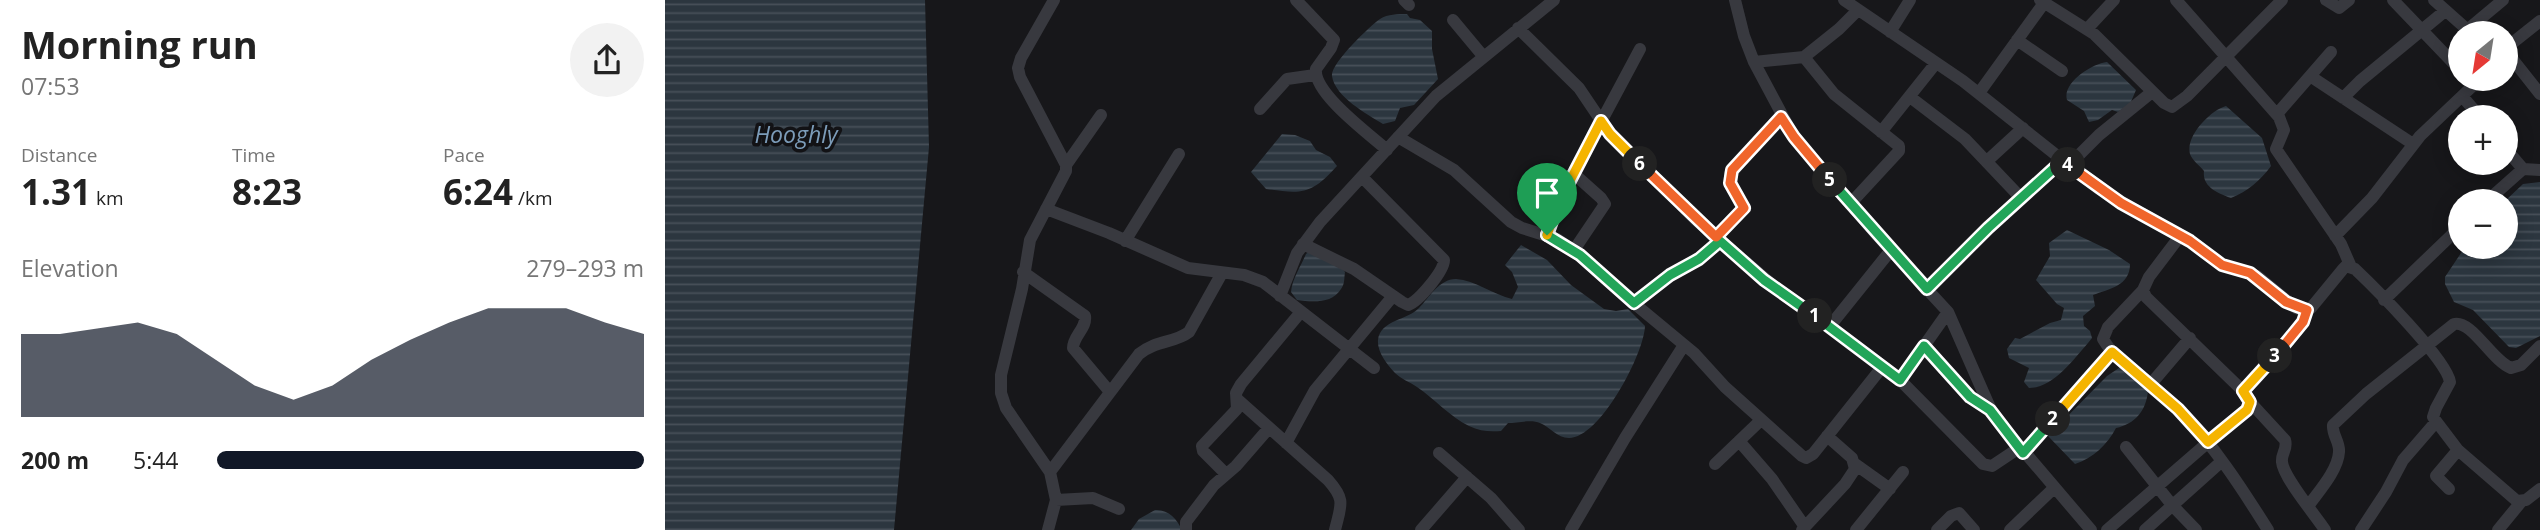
<!DOCTYPE html>
<meta charset="utf-8">
<style>
:root{--surface:#fff;--page:#f2f2f2;--text:#222;--muted:#767676;--accent:#111827}
body{margin:0;font-family:"Open Sans",sans-serif;background:var(--page);color:var(--text);height:100vh;display:flex;flex-direction:column;font-size:26px;white-space:nowrap}
*{box-sizing:border-box;margin:0}
p{font-size:23px;color:var(--muted)}
.icon{flex:none;width:38px;height:38px;fill:none;stroke:currentColor;stroke-width:2;stroke-linecap:round;stroke-linejoin:round}
.map{position:relative;flex:1;overflow:hidden}
.panel{display:flex;flex-direction:column;background:var(--surface);width:665px}
.panel>*{flex:none}
.needle{width:46px;rotate:210deg}
.buttons{position:absolute;left:1783px;top:21px;display:grid;gap:14px}
.buttons a{display:grid;place-items:center;width:70px;height:70px;border-radius:50%;background:var(--surface);box-shadow:0 4px 18px #0003;font-size:35px}
.pin{position:absolute;display:grid;place-items:center;width:60px;height:60px;color:#fff;margin:-72px -30px;border-radius:50% 50% 50% 0;rotate:-45deg;box-shadow:0 0 7px #0007}
.pin .icon{rotate:45deg}
.km{position:absolute;width:35px;height:35px;margin:-18px;border-radius:50%;background:#222;color:#fff;font-size:19px;line-height:35px;text-align:center}
.round{display:grid;place-items:center;flex:none;width:74px;height:74px;border-radius:37px;background:var(--page)}
.head{display:flex;align-items:center;justify-content:space-between;height:119px;padding:0 21px}
h1{font-size:38px;font-weight:700;line-height:52px}
.figures{display:grid;grid-template-columns:repeat(3,1fr);gap:10px;height:119px;padding:7px 21px}
.figures div{display:grid;align-content:center}
.figures b{font-size:35px;font-weight:700}
.figures small{font-size:19px;font-weight:400}
.figures p{font-size:19px}
.chart{height:196px;padding:14px 21px}
.chart p{display:flex;justify-content:space-between}
.chart svg{width:100%;height:126px;margin-top:7px;fill:var(--accent);opacity:.7}
ul{padding:0 21px;list-style:none;font-size:23px}
li{display:grid;grid-template-columns:112px 84px 1fr;align-items:center;height:52px}
li i{height:18px;border-radius:9px;background:var(--accent)}
main{display:flex;flex:1;min-height:0}
.map>svg:first-child{display:block}
.water{fill:url(#water-rules)}
.lines{fill:none;stroke-linecap:round;stroke-linejoin:round}
.minor{stroke:#38393f;stroke-width:12}
.split-1-casing{stroke:#fff;stroke-width:14}
.split-2-casing{stroke:#fff;stroke-width:14}
.split-3-casing{stroke:#fff;stroke-width:14}
.split-4-casing{stroke:#fff;stroke-width:14}
.split-5-casing{stroke:#fff;stroke-width:14}
.split-6-casing{stroke:#fff;stroke-width:14}
.split-7-casing{stroke:#fff;stroke-width:14}
.split-1{stroke:#22a559;stroke-width:9}
.split-2{stroke:#22a559;stroke-width:9}
.split-3{stroke:#f5b400;stroke-width:9}
.split-4{stroke:#f0652b;stroke-width:9}
.split-5{stroke:#22a559;stroke-width:9}
.split-6{stroke:#f0652b;stroke-width:9}
.split-7{stroke:#f5b400;stroke-width:9}
.labels{text-anchor:middle;dominant-baseline:central;stroke-width:7;stroke-linejoin:round;paint-order:stroke}
.water-label{font-size:23px;font-style:italic;fill:#7c9cb9;stroke:#121215}
</style>
<main>
<section class="panel">
<div class="head"><div><h1>Morning run</h1><p>07:53</p></div><a class="round"><svg class="icon" aria-label="share" viewBox="0 0 24 24"><path d="M12 15V3M7 8l5-5 5 5M5 13v7h14v-7"/></svg></a></div>
<div class="figures">
<div><p>Distance</p><b>1.31<small> km</small></b></div>
<div><p>Time</p><b>8:23</b></div>
<div><p>Pace</p><b>6:24<small> /km</small></b></div>
</div>
<div class="chart"><p><span>Elevation</span>279–293 m</p>
<svg viewBox="0 0 160 44" preserveAspectRatio="none"><path d="M0 44V15L10 15L20 13L30 11L40 15L50 24L60 33L70 38L80 33L90 24L100 17L110 11L120 6L130 6L140 6L150 11L160 15V44z"/></svg>
</div>
<ul>
<li><b>200 m</b>5:44<i style="width:100%"></i></li>
</ul>
</section>
<div class="map">
<svg width="1875" height="530" viewBox="0 0 1875 530">
<defs>
<pattern id="water-rules" width="6" height="5" patternUnits="userSpaceOnUse" patternTransform="scale(1.75)"><rect width="6" height="5" fill="#2c363f"/><path d="M0 2.5h6" fill="none" stroke="#485059"/></pattern>
</defs>
<rect width="100%" height="100%" fill="#17171a"/>
<path class="water" d="M0,0H260L264,147L229,530H0Z
M742,14L745,18L755,20L767,31V49L773,79L749,105L735,108L730,121L718,124C702,114 670,97 667,76C665,64 705,26 715,19C723,14 733,14 742,14Z
M1442,62L1471,90L1465,104L1453,112L1447,110L1433,120L1424,122L1419,111L1402,100C1397,83 1426,64 1442,62Z
M1561,106L1597,138L1606,166C1595,181 1583,191 1566,198C1553,193 1537,187 1539,171C1535,166 1527,160 1525,154C1520,136 1546,110 1561,106Z
M617,134L630,135L645,141L651,150L665,157L672,166C646,195 637,194 601,189L586,172Z
M1875,182V336L1851,348L1844,347L1808,310L1789,302L1780,284V277L1800,247H1841L1840,201L1858,184Z
M1402,230L1444,250L1465,264C1465,286 1444,289 1428,295L1430,306L1418,316L1419,326L1425,331L1427,338L1423,343C1408,360 1388,388 1364,388L1359,382L1364,368L1344,358L1342,349L1350,338L1355,339L1385,323L1396,320L1399,308L1392,304L1371,280L1385,256L1384,243Z
M856,245L882,260L906,285L939,309L951,311L963,309L980,326C979,354 935,438 904,438C892,438 885,427 875,423C867,419 852,423 843,423L836,431C824,432 815,431 804,426C785,417 770,399 752,387C745,382 736,379 730,373C722,364 712,352 713,340C715,320 743,320 754,308C764,298 774,279 791,279C810,280 829,295 847,299L853,287L847,272L840,265Z
M646,250L676,267L680,272C679,278 680,284 676,289C667,304 647,302 632,300L626,292C627,279 636,266 641,254Z
M1457,366L1483,391C1481,411 1470,424 1451,428C1442,445 1428,458 1410,464L1383,436L1442,376Z
M490,510C503,509 512,519 517,530H466L474,519Z"/>
<g class="lines">
<path class="minor" d="M631,0L669,40L666,48L651,69C648,93 704,134 722,150
M739,0L744,5
M1070,0L1079,36L1089,62L1129,137L1210,233L1283,312L1326,410L1333,421L1426,530
M1179,0L1298,81L1434,189L1525,241L1557,265L1592,276L1631,308L1637,310L1646,308L1678,269L1681,266L1690,269C1709,287 1782,360 1785,382L1771,408L1768,417L1793,450L1852,501L1861,500L1875,489
M1375,0L1429,34L1499,103L1507,107L1522,96L1617,0
M1511,0L1614,117L1619,130L1611,149L1676,244L1686,267
M1661,0L1674,8L1684,0
M1728,0L1796,71
M1769,0L1806,33
M788,20L818,56
M853,28L914,88L945,134L1031,220L1128,302L1165,326L1231,376L1318,464L1327,466L1354,448
M1422,29L1449,0
M1802,30L1838,0
M1225,32L1245,0
M1352,40L1397,71
M1841,48L1875,21
M1841,51L1875,94
M1139,57L1169,94L1234,146V151L1185,204
M1089,62L1139,57L1174,29L1192,11
M1645,76L1748,144
M1314,93L1379,3
M1797,96L1815,117
M1245,97L1300,139L1356,198
M1678,98L1695,81L1780,11
M595,109L622,79L650,75
M1612,114L1666,52
M1216,132L1271,63
M733,137L789,170L846,222L857,228L892,239L915,255L959,295L1029,353L1060,387L1137,456L1141,458L1148,454L1218,366
M1841,149L1858,169
M1322,161L1358,128
M401,165L436,115
M1404,165L1434,135L1487,92
M908,173L936,198L940,204L909,250
M1822,201L1858,169L1875,170
M381,209L444,233L523,268L579,275L598,282L709,368
M882,235L897,195L975,49
M1670,236L1707,198L1755,136L1815,79
M1050,237L1079,208L1065,183V174L1116,117
M460,241L514,154
M638,244L689,269L737,302L743,305C754,301 779,271 779,260L697,177
M358,272L420,316C422,328 408,336 408,348L445,392
M1262,289L1323,228L1398,160
M1478,290L1443,327L1438,339C1455,368 1490,385 1513,409C1549,445 1576,487 1603,530
M615,296L632,253L655,222L771,96L889,0
M1719,300L1796,226
M969,304L1005,275L1034,259L1055,241
M1165,326L1226,250
M1259,346L1305,397L1326,410
M1235,380L1283,312
M1485,385L1525,338
M1578,391L1632,331L1642,310
M572,399L663,480C681,500 676,505 670,530
M1585,402L1620,440C1623,449 1616,453 1617,462C1618,477 1651,516 1660,530
M1074,441L1107,479L1140,527
M621,443L650,390L728,296
M1461,447L1507,505L1531,530
M774,453L826,498L854,530
M1358,453L1447,352
M1050,464L1095,421
M1190,464L1225,489
M385,472L474,354C491,340 510,343 524,332L557,273
M561,474L538,451L537,446L572,409L571,393L576,384L635,313
M1784,489L1771,476L1793,450
M391,500L428,498L454,509
M1644,505C1654,491 1673,470 1674,452C1675,442 1667,435 1668,425L1701,394L1789,324C1807,320 1827,361 1846,368L1856,365L1875,346
M383,530L391,500L385,472L341,408L336,393V375L357,289L365,240L401,171V165L355,77L353,68L356,58L389,0
M521,530V522L549,485L571,466L604,428
M756,530L802,477
M906,530L960,438L1019,345
M1137,530L1180,484L1190,469L1187,458L1162,436
M1191,530L1238,472
M1272,530L1286,516L1294,513L1309,530
M1345,530L1389,488
M1442,530L1585,406L1583,397L1578,391L1481,297L1478,290L1484,277L1515,236
M1480,530L1557,461
M1696,530L1721,492L1738,460L1770,423
M1833,530L1856,502"/>
</g>
<g class="lines">
<defs>
<path id="split-1" d="M882,235L915,255L969,303L1005,275L1034,259L1055,241L1099,280L1150,316"/>
<path id="split-2" d="M1150,316L1235,380L1259,346L1305,397L1325,410L1358,453L1388,419"/>
<path id="split-3" d="M1388,419L1447,352L1513,409L1543,442L1582,410L1585,402L1578,391L1610,356"/>
<path id="split-4" d="M1403,165L1456,203L1525,241L1557,265L1585,273L1621,302L1642,310L1638,322L1610,356"/>
<path id="split-5" d="M1165,180L1262,289L1323,228L1398,160L1403,165"/>
<path id="split-6" d="M975,164L1051,237L1079,208L1065,183L1067,170L1116,117L1129,137L1165,180"/>
<path id="split-7" d="M882,235L894,202L936,121L945,134L975,164"/>
</defs>
<use href="#split-1" class="split-1-casing"/>
<use href="#split-2" class="split-2-casing"/>
<use href="#split-3" class="split-3-casing"/>
<use href="#split-4" class="split-4-casing"/>
<use href="#split-5" class="split-5-casing"/>
<use href="#split-6" class="split-6-casing"/>
<use href="#split-7" class="split-7-casing"/>
<use href="#split-1" class="split-1"/>
<use href="#split-2" class="split-2"/>
<use href="#split-3" class="split-3"/>
<use href="#split-4" class="split-4"/>
<use href="#split-5" class="split-5"/>
<use href="#split-6" class="split-6"/>
<use href="#split-7" class="split-7"/>
</g>
<g class="labels">
<g class="water-label">
<text x="131" y="134">Hooghly</text>
</g>
</g>
</svg>
<div class="buttons">
<a><svg class="needle" viewBox="-14 -14 28 28"><path d="M0-13l5 13h-10z" fill="#e53935"/><path d="M0 13l5-13h-10z" fill="#767676"/></svg></a>
<a>+</a>
<a>−</a>
</div>
<div class="pin" style="left:882px;top:235px;background:#1e9e55"><svg class="icon" aria-label="arrive" viewBox="0 0 24 24"><path d="M6 21V4h12l-3 4 3 4H6"/></svg></div>
<b class="km" style="left:1150px;top:316px">1</b>
<b class="km" style="left:1388px;top:419px">2</b>
<b class="km" style="left:1610px;top:356px">3</b>
<b class="km" style="left:1403px;top:165px">4</b>
<b class="km" style="left:1165px;top:180px">5</b>
<b class="km" style="left:975px;top:164px">6</b>
</div>
</main>
